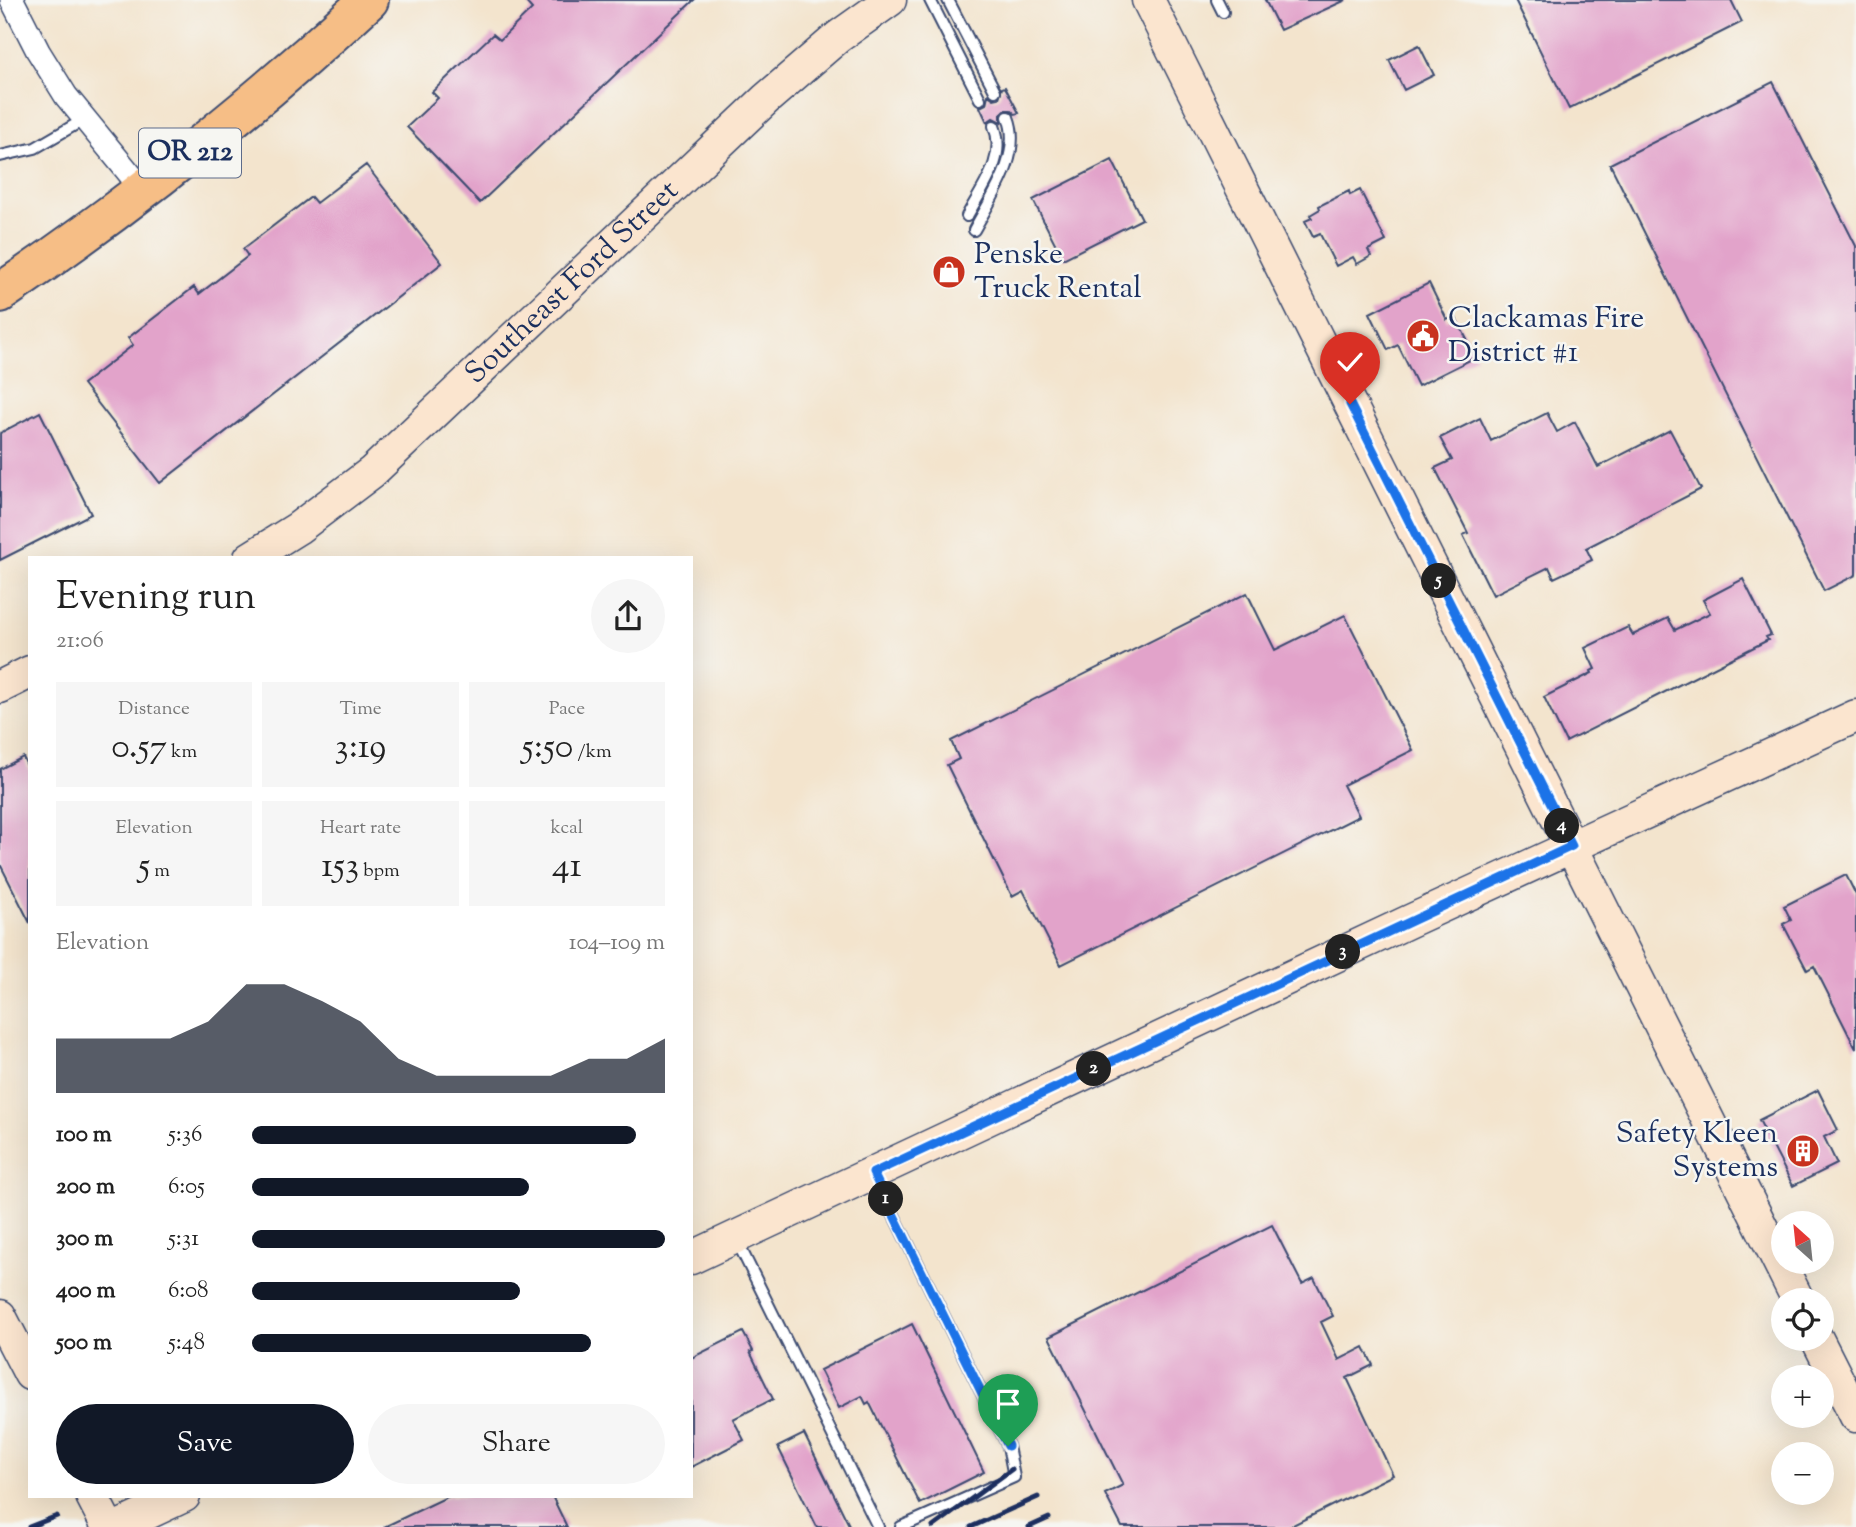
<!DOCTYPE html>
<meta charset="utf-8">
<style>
:root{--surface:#fff;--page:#f6f6f6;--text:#222;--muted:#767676;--accent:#111827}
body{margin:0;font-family:"Sorts Mill Goudy",serif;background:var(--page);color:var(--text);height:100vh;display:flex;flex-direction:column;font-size:26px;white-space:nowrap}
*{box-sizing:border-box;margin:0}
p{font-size:23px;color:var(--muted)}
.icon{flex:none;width:38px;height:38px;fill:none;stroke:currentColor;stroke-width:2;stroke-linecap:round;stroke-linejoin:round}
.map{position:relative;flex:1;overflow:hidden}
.drawer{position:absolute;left:28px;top:556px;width:665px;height:942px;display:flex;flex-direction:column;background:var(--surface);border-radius:0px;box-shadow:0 7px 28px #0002}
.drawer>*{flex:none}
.needle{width:46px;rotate:333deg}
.tools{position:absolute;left:1771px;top:1211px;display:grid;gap:14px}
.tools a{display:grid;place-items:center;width:63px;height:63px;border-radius:50%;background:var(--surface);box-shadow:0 7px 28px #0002;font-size:35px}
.pin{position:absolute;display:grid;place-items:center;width:60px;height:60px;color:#fff;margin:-72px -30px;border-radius:50% 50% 50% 0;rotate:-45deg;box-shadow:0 0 7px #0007}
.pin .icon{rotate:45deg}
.km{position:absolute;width:35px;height:35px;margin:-18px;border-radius:50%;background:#222;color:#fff;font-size:19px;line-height:35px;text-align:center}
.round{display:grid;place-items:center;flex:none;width:74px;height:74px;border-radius:37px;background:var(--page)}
.headline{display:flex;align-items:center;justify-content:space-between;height:119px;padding:0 28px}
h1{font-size:38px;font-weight:600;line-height:52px}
.metrics{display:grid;grid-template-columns:repeat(3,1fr);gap:10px;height:119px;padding:7px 28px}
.metrics div{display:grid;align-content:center;border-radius:0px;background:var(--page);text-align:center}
.metrics b{font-size:35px;font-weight:600}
.metrics small{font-size:19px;font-weight:400}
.metrics p{font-size:19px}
.chart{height:196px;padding:14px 28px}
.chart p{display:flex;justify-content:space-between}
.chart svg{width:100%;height:126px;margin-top:7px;fill:var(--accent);opacity:.7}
.cta{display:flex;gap:14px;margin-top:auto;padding:14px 28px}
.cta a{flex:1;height:80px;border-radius:42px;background:var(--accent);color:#fff;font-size:28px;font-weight:600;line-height:80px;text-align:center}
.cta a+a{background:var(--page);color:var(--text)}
ul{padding:0 28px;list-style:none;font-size:23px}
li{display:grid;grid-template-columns:112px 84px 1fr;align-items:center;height:52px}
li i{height:18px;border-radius:9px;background:var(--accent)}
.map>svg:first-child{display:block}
.building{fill:#e2a3ca}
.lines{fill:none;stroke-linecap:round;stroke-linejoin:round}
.lane-casing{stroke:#3b4a6f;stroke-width:14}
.street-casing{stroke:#3b4a6f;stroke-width:26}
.secondary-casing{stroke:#3b4a6f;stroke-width:35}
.highway-casing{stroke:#3b4a6f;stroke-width:42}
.lane{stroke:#fff;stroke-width:10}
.street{stroke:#fff;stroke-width:23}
.secondary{stroke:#fbe5cf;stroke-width:32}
.highway{stroke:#f6be86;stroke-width:38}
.rail{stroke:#1b2f5e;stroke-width:5}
.route-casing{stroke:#fff;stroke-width:14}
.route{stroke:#1a73e8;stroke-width:9}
.labels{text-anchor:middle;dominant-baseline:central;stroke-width:5;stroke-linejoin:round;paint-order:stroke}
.shield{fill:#f6f6f2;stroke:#5d6b8a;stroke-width:2}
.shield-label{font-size:28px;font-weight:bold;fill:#1b2f5e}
.poi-label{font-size:30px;fill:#1b2f5e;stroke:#f6f6f2;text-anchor:start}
.street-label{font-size:30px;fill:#1b2f5e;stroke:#f6f6f2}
</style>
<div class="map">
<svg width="1856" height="1527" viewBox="0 0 1856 1527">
<rect width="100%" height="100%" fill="#f6f6f2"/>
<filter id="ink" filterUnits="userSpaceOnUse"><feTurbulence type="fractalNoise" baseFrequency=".0143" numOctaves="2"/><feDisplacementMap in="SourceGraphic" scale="14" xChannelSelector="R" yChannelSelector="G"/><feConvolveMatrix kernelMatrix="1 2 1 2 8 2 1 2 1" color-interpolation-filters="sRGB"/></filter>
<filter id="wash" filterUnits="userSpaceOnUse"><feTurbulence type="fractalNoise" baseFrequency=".00686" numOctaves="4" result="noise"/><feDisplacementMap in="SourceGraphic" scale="28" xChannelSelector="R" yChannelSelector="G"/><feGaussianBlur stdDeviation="1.57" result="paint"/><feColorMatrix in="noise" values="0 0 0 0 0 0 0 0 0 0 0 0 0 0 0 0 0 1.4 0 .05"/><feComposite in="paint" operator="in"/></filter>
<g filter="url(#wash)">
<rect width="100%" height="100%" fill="#f3e4cd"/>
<g id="blocks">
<path class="building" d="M524,0H694L480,203L407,127L438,98L432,92L493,34L500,40L532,9Z
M1265,0H1346L1280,30Z
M1515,0H1731L1742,22L1569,109Z
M1419,45L1434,75L1404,90L1389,60Z
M1773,82L1856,246V575L1824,591L1610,164Z
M1005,87L1019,113L1015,114L1011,110H1005L1001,114V122L993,118L987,122L980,107L986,104L988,95L994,99L999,98L1002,88Z
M1112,160L1142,219L1063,259L1033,200Z
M366,165L442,263L160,483L83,384L133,345L128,338L194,287L199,294L248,256L243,249L311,197L316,203Z
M1360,190L1386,241L1368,250L1371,256L1357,264L1353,257L1336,266L1320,234L1313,237L1305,221L1312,218L1310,215L1320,209L1319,206L1349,191L1350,195Z
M1429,283L1447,320L1455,316L1476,357L1418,386L1398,345L1388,350L1370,313Z
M40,412L91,514L0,560V433Z
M1547,413L1557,432L1575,422L1598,467L1670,430L1701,489L1586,548L1592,560L1554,578L1549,567L1493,595L1463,535L1468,533L1435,468L1452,460L1440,438L1480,418L1491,441Z
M1743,579L1771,635L1766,637L1768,640L1566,742L1544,697L1592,673L1591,671L1595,669L1585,648L1628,627L1633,635L1668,618L1675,630L1710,613L1703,600Z
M1247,593L1275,650L1345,615L1413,750L1343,785L1359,816L1061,965L1023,890L1012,896L947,765L959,759L951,741Z
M23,757L30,772V923L0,864V769Z
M1846,875L1856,895V1049L1814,966L1807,970L1783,924L1791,920L1784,906Z
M1818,1090L1838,1130L1824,1137L1837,1164L1793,1186L1759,1120Z
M1272,1225L1302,1284L1314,1278L1333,1316L1321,1322L1339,1360L1364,1347L1373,1365L1347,1378L1393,1475L1289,1527H1122L1105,1494L1123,1485L1049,1337Z
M912,1324L984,1472L920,1504L869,1402L866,1404L862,1396L839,1408L820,1370Z
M743,1332L753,1351L750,1352L773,1399L733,1419L744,1440L691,1467V1358Z
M804,1434L850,1527H817L778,1447Z
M449,1496H552L567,1527H384Z"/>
</g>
</g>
<g filter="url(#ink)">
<use href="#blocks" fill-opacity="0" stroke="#3b4a6f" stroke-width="2"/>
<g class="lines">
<defs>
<path id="lane" d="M930,0L980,99
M948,0L995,91
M1217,0L1223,12
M0,156L35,148L85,119
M967,216C982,188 1007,158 994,126
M974,230C991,198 1023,155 1008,117
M874,1175L1008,1446L1014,1477L901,1527
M737,1241L878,1527"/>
<path id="street" d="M12,0L38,51L66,96L143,190"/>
<g id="secondary">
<path d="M1148,0L1798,1300"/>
<path id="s1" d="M250,558L298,528L372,472L766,99L838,37L890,0"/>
<path d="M0,687L30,672"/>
<path d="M691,1258L1412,920L1856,716"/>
<path d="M0,1316L30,1374"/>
<path d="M1817,1339L1856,1416"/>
<path d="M92,1496L108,1527"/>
<path d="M118,1527L184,1496"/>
</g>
<path id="highway" d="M0,293C130,205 253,107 369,0"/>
</defs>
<use href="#lane" class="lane-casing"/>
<use href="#street" class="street-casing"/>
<use href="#secondary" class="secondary-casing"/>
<use href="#highway" class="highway-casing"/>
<use href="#lane" class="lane"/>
<use href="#street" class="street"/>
<use href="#secondary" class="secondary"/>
<use href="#highway" class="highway"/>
<path class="rail" d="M29,1527L57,1516
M933,1527L1012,1469
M971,1527L1038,1497
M1029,1527L1049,1518"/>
</g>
</g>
<g class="lines" filter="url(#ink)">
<defs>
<path id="route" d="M1008,1446L873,1173L1572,846L1350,404"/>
</defs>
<use href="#route" class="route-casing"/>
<use href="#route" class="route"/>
</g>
<defs>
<symbol id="shop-disc" viewBox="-11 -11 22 22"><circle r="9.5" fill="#c8321e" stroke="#f6f6f2"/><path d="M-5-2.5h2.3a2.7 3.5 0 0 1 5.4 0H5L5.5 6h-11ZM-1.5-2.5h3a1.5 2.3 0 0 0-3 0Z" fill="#fff"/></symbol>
<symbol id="civic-disc" viewBox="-11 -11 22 22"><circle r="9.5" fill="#c8321e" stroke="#f6f6f2"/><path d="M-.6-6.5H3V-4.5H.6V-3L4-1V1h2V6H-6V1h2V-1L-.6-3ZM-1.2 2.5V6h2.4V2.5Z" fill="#fff"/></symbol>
<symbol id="building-disc" viewBox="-11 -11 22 22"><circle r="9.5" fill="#c8321e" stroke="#f6f6f2"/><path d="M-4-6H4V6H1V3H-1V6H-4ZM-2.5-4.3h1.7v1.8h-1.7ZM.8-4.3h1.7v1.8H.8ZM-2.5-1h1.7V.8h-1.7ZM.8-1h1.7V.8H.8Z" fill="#fff"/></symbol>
</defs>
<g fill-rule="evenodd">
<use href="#shop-disc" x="930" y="253" width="38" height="38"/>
<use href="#civic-disc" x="1404" y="317" width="38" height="38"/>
<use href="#building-disc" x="1784" y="1132" width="38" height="38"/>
</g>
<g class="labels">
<rect class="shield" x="139" y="128.5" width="102" height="49" rx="5"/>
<g class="shield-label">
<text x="190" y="153">OR 212</text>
</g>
<g class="poi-label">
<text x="974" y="255">Penske<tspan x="974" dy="34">Truck Rental</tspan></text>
<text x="1448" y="319">Clackamas Fire<tspan x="1448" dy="34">District #1</tspan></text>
<text x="1778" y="1134" text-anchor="end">Safety Kleen<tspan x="1778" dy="34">Systems</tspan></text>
</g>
<g class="street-label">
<text stroke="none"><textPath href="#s1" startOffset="425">Southeast Ford Street</textPath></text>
</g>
</g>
</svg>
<div class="tools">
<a><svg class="needle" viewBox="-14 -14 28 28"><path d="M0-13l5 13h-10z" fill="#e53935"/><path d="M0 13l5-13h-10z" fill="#767676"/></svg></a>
<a><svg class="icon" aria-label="locate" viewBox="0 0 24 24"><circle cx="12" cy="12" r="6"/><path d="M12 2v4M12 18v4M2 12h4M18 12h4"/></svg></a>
<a>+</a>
<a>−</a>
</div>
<div class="pin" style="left:1008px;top:1446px;background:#1e9e55"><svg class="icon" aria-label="arrive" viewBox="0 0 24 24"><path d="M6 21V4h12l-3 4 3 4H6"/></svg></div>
<div class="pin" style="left:1350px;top:404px;background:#d93025"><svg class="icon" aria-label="check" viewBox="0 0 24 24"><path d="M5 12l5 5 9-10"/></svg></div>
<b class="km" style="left:886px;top:1199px">1</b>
<b class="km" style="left:1094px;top:1069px">2</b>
<b class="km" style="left:1343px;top:952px">3</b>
<b class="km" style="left:1562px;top:826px">4</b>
<b class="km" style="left:1439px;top:581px">5</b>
<section class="drawer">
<div class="headline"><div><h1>Evening run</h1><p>21:06</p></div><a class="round"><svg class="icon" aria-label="share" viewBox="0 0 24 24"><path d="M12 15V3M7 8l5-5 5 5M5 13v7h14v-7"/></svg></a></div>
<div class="metrics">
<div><p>Distance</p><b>0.57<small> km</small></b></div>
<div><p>Time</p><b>3:19</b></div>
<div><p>Pace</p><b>5:50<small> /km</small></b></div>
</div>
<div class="metrics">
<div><p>Elevation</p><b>5<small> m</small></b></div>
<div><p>Heart rate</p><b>153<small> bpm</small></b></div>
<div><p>kcal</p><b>41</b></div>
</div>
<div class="chart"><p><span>Elevation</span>104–109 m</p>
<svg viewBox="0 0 160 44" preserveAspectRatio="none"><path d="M0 44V25L10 25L20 25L30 25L40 19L50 6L60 6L70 12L80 19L90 32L100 38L110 38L120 38L130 38L140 32L150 32L160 25V44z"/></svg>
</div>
<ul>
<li><b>100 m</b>5:36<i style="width:93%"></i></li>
<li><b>200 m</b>6:05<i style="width:67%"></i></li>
<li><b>300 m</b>5:31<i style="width:100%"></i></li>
<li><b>400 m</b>6:08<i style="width:65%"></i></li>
<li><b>500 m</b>5:48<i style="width:82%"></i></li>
</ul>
<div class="cta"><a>Save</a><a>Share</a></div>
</section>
</div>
